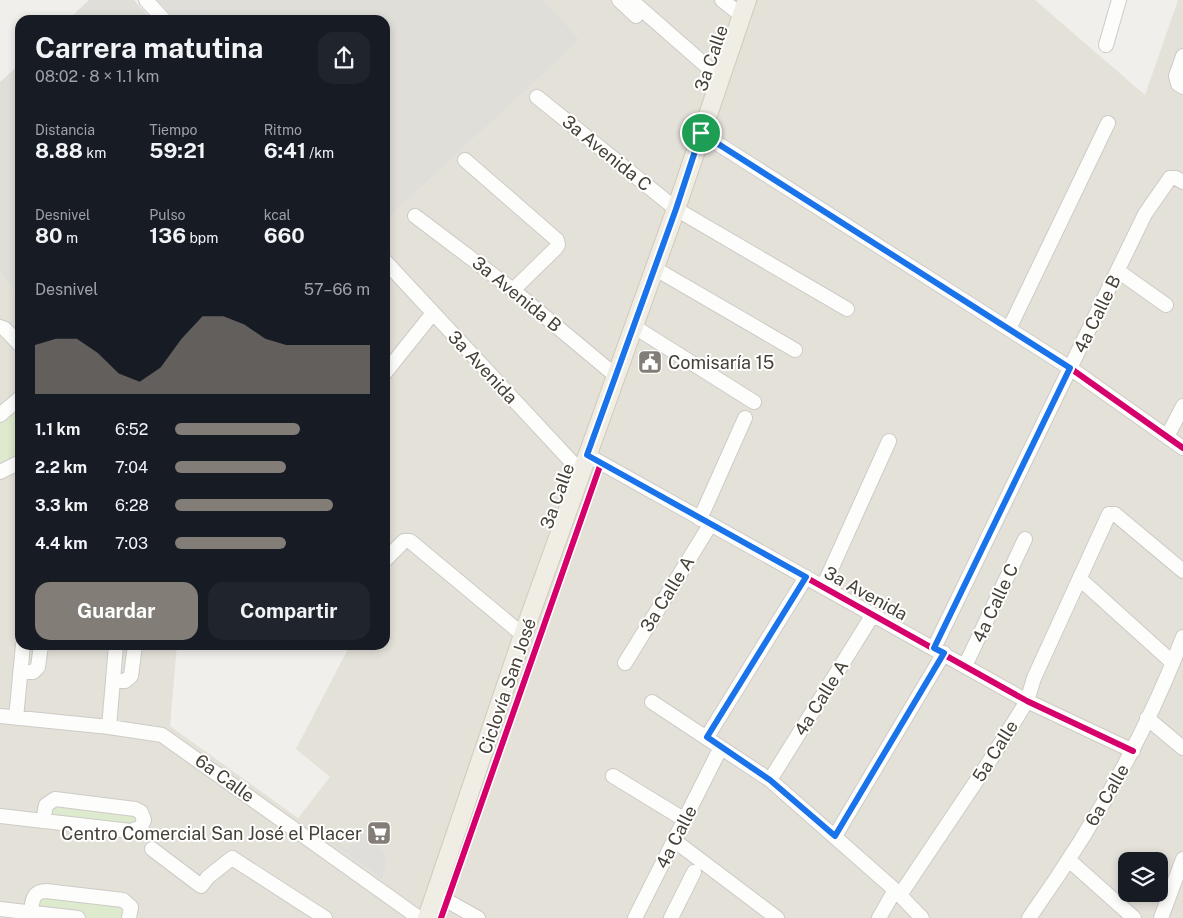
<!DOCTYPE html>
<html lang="es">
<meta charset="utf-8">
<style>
:root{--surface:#171b24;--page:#20242c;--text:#f1f3f6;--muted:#9ea1a6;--accent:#827d76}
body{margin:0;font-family:"Public Sans",sans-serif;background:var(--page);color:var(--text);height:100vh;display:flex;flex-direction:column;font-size:19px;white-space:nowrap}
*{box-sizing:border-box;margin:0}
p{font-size:16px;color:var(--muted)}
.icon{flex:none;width:28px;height:28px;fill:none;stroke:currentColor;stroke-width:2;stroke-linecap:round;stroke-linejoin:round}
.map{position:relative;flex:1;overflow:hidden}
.details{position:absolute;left:15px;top:15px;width:375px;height:635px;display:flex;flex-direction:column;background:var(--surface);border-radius:15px;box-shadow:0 2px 8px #0003}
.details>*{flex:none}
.tools{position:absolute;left:1118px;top:852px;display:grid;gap:10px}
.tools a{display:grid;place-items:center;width:50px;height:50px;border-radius:10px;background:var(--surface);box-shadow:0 2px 8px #0003;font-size:25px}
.pin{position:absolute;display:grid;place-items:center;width:42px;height:42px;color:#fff;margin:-21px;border:2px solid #fff;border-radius:50%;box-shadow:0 1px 5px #0007}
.round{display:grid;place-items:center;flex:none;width:52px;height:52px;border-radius:15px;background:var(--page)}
.head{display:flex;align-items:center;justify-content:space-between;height:85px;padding:0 20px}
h1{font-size:28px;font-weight:700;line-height:38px}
.stats{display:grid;grid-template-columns:repeat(3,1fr);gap:8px;height:85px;padding:5px 20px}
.stats div{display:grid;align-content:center}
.stats b{font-size:21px;font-weight:700}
.stats small{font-size:14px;font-weight:400}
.stats p{font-size:14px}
.chart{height:140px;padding:10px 20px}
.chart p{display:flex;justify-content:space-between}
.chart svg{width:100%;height:90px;margin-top:5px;fill:var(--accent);opacity:.7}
.action{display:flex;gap:10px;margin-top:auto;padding:10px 20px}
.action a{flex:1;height:58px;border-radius:15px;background:var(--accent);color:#fff;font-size:20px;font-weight:700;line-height:58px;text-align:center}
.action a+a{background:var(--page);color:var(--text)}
ul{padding:0 20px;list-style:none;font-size:16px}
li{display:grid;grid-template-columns:80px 60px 1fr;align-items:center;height:38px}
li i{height:12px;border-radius:6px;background:var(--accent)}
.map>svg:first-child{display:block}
.residential{fill:#e4e1d9;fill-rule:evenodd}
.industrial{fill:#e0ded9}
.green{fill:#ddeacd}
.parking{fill:#e0dedb}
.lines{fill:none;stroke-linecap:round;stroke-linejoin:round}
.minor-casing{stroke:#cdcbc7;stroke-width:16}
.major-casing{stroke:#d1caba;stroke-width:20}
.minor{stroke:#fdfdfc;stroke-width:14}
.major{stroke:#f0ede5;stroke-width:18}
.cycleway-casing{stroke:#fff;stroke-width:9}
.cycleway{stroke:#d6006c;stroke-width:6}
.route-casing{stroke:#fff;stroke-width:10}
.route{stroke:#1a73e8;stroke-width:6}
.labels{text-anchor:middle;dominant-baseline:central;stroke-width:4;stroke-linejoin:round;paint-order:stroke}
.street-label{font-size:18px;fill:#464037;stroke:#fff}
.poi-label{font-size:18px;fill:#464037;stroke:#fff;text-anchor:start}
</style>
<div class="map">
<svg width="1183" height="918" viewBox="0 0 1183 918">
<rect width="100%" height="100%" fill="#f0efeb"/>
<path class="residential" d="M544,0H1035L1145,95L1178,0H1183V918H0V273L20,295V645H177L170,726L298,818L330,777L296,749L350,645H385V221L580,40ZM1126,861H1159V894H1126Z"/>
<path class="industrial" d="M89,0H134L152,20H68Z
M157,0H544L580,40L385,221V20H175Z
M20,64V295L0,273V82Z"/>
<path class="green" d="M20,398V462L0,472V415Z
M46,805L135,809L141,827L43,821Z
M34,897L123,900L129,918H78L31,912Z"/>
<path class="parking" d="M193,3L208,20H175Z
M316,823L347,850L362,832L384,852L387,861L382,879L312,828Z"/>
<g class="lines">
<defs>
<path id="minor" d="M146,0L164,20
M619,0L636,16
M631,0L720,78
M722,0L741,15
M1106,45L1119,0
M1183,56L1176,76L1178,84L1183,87
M537,97L676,209L847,309
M701,133L1070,368L1183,448
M465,160L557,240L558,245L555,249L513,290
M415,216L513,290L616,376
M385,261L581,472
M654,268L795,350
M1118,271L1166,305
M633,326L754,402
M0,327L5,329L20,345
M1009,329L1108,123
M385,373L433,313
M0,415L20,398
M1168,435L1183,406
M587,455L1027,701L1133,751
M0,472L20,462
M700,519L745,418
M385,560L404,541H410L523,635
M1080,579L1173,663
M823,587L889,441
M934,648L1145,214L1170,178H1176L1183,182
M625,663L710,525
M965,666L1025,539
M20,672H33L38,667L41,645
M113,681H125L131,676L135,645
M652,702L770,780L895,890L922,918
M0,716L109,727L162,735L419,918
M16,718L23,645
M1147,718L1183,748
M109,727L116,645
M707,737L806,577
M613,776L685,820
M770,780L872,616
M0,816L131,831L141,827L144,820L141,812L135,809L55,799L46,805L43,821
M835,836L944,653
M675,841L777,918
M152,849L201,886L208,877L232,858L325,918
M1070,861L1134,918
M435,894L478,918
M900,895L989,762L1027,701L1034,678L1109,514H1115L1183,571
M0,909L78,918
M31,912C32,901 33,891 46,891L123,900L131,907L129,918
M635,918L717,755
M671,918L694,872
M879,918L895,890
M1029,918C1091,831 1145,737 1183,637
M1161,918L1183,859"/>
<path id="major" d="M427,918L523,635L676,209L747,0"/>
</defs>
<use href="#minor" class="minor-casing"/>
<use href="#major" class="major-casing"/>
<use href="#minor" class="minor"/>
<use href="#major" class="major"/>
<defs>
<path id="cycleway" d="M701,133L1070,368L1183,448
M587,455L1027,701L1133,751
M441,918L601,463"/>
</defs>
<use href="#cycleway" class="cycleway-casing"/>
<use href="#cycleway" class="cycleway"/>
</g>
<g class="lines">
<defs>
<path id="route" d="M701,133L1070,368L934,648L944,653L835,836L770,780L707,737L806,577L587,455L676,209Z"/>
</defs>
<use href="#route" class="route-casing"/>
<use href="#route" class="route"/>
</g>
<defs>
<symbol id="civic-square" viewBox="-11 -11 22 22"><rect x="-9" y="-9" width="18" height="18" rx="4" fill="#827d76" stroke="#fff"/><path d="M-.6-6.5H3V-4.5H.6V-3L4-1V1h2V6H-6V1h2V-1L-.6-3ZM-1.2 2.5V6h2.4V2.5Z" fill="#fff"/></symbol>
<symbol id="supermarket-square" viewBox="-11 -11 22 22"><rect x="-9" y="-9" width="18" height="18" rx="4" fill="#827d76" stroke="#fff"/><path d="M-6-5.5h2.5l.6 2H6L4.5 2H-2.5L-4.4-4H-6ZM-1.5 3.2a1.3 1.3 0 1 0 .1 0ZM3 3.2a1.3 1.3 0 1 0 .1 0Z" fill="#fff"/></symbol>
</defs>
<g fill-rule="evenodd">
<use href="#civic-square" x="636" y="348" width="28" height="28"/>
<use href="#supermarket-square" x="365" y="819" width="28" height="28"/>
</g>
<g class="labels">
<g class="street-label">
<text transform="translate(711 58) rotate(-71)">3a Calle</text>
<text transform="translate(607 153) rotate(39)">3a Avenida C</text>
<text transform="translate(517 294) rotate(39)">3a Avenida B</text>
<text transform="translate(1097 314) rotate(-64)">4a Calle B</text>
<text transform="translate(483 367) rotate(47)">3a Avenida</text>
<text transform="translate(557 496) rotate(-70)">3a Calle</text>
<text transform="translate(866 593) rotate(29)">3a Avenida</text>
<text transform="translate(667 594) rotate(-58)">3a Calle A</text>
<text transform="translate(995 603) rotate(-65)">4a Calle C</text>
<text transform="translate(507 686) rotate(-71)">Ciclovía San José</text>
<text transform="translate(821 698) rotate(-58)">4a Calle A</text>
<text transform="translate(995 751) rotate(-58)">5a Calle</text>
<text transform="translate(225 778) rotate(36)">6a Calle</text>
<text transform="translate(1107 795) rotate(-60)">6a Calle</text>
<text transform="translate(676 837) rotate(-63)">4a Calle</text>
</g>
<g class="poi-label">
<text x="668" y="362">Comisaría 15</text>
<text x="362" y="833" text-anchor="end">Centro Comercial San José el Placer</text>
</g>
</g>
</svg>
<div class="tools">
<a><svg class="icon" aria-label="layers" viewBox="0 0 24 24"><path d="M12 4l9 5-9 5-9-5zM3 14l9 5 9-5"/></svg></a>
</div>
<div class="pin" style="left:701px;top:133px;background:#1e9e55"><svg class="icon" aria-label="arrive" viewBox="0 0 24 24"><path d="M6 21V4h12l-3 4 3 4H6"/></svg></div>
<section class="details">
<div class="head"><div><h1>Carrera matutina</h1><p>08:02 · 8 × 1.1 km</p></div><a class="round"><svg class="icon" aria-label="share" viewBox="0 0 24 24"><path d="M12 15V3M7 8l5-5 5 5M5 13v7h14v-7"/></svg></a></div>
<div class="stats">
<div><p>Distancia</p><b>8.88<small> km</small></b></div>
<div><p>Tiempo</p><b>59:21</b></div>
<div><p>Ritmo</p><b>6:41<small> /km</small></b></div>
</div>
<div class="stats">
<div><p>Desnivel</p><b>80<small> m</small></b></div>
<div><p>Pulso</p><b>136<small> bpm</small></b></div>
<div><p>kcal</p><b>660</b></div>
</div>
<div class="chart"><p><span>Desnivel</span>57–66 m</p>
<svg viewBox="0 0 160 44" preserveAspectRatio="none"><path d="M0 44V20L10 17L20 17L30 24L40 34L50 38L60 31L70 17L80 6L90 6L100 10L110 17L120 20L130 20L140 20L150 20L160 20V44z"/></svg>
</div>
<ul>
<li><b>1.1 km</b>6:52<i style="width:64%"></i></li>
<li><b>2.2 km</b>7:04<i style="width:57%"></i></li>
<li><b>3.3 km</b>6:28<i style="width:81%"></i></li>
<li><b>4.4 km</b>7:03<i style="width:57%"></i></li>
</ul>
<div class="action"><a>Guardar</a><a>Compartir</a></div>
</section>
</div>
